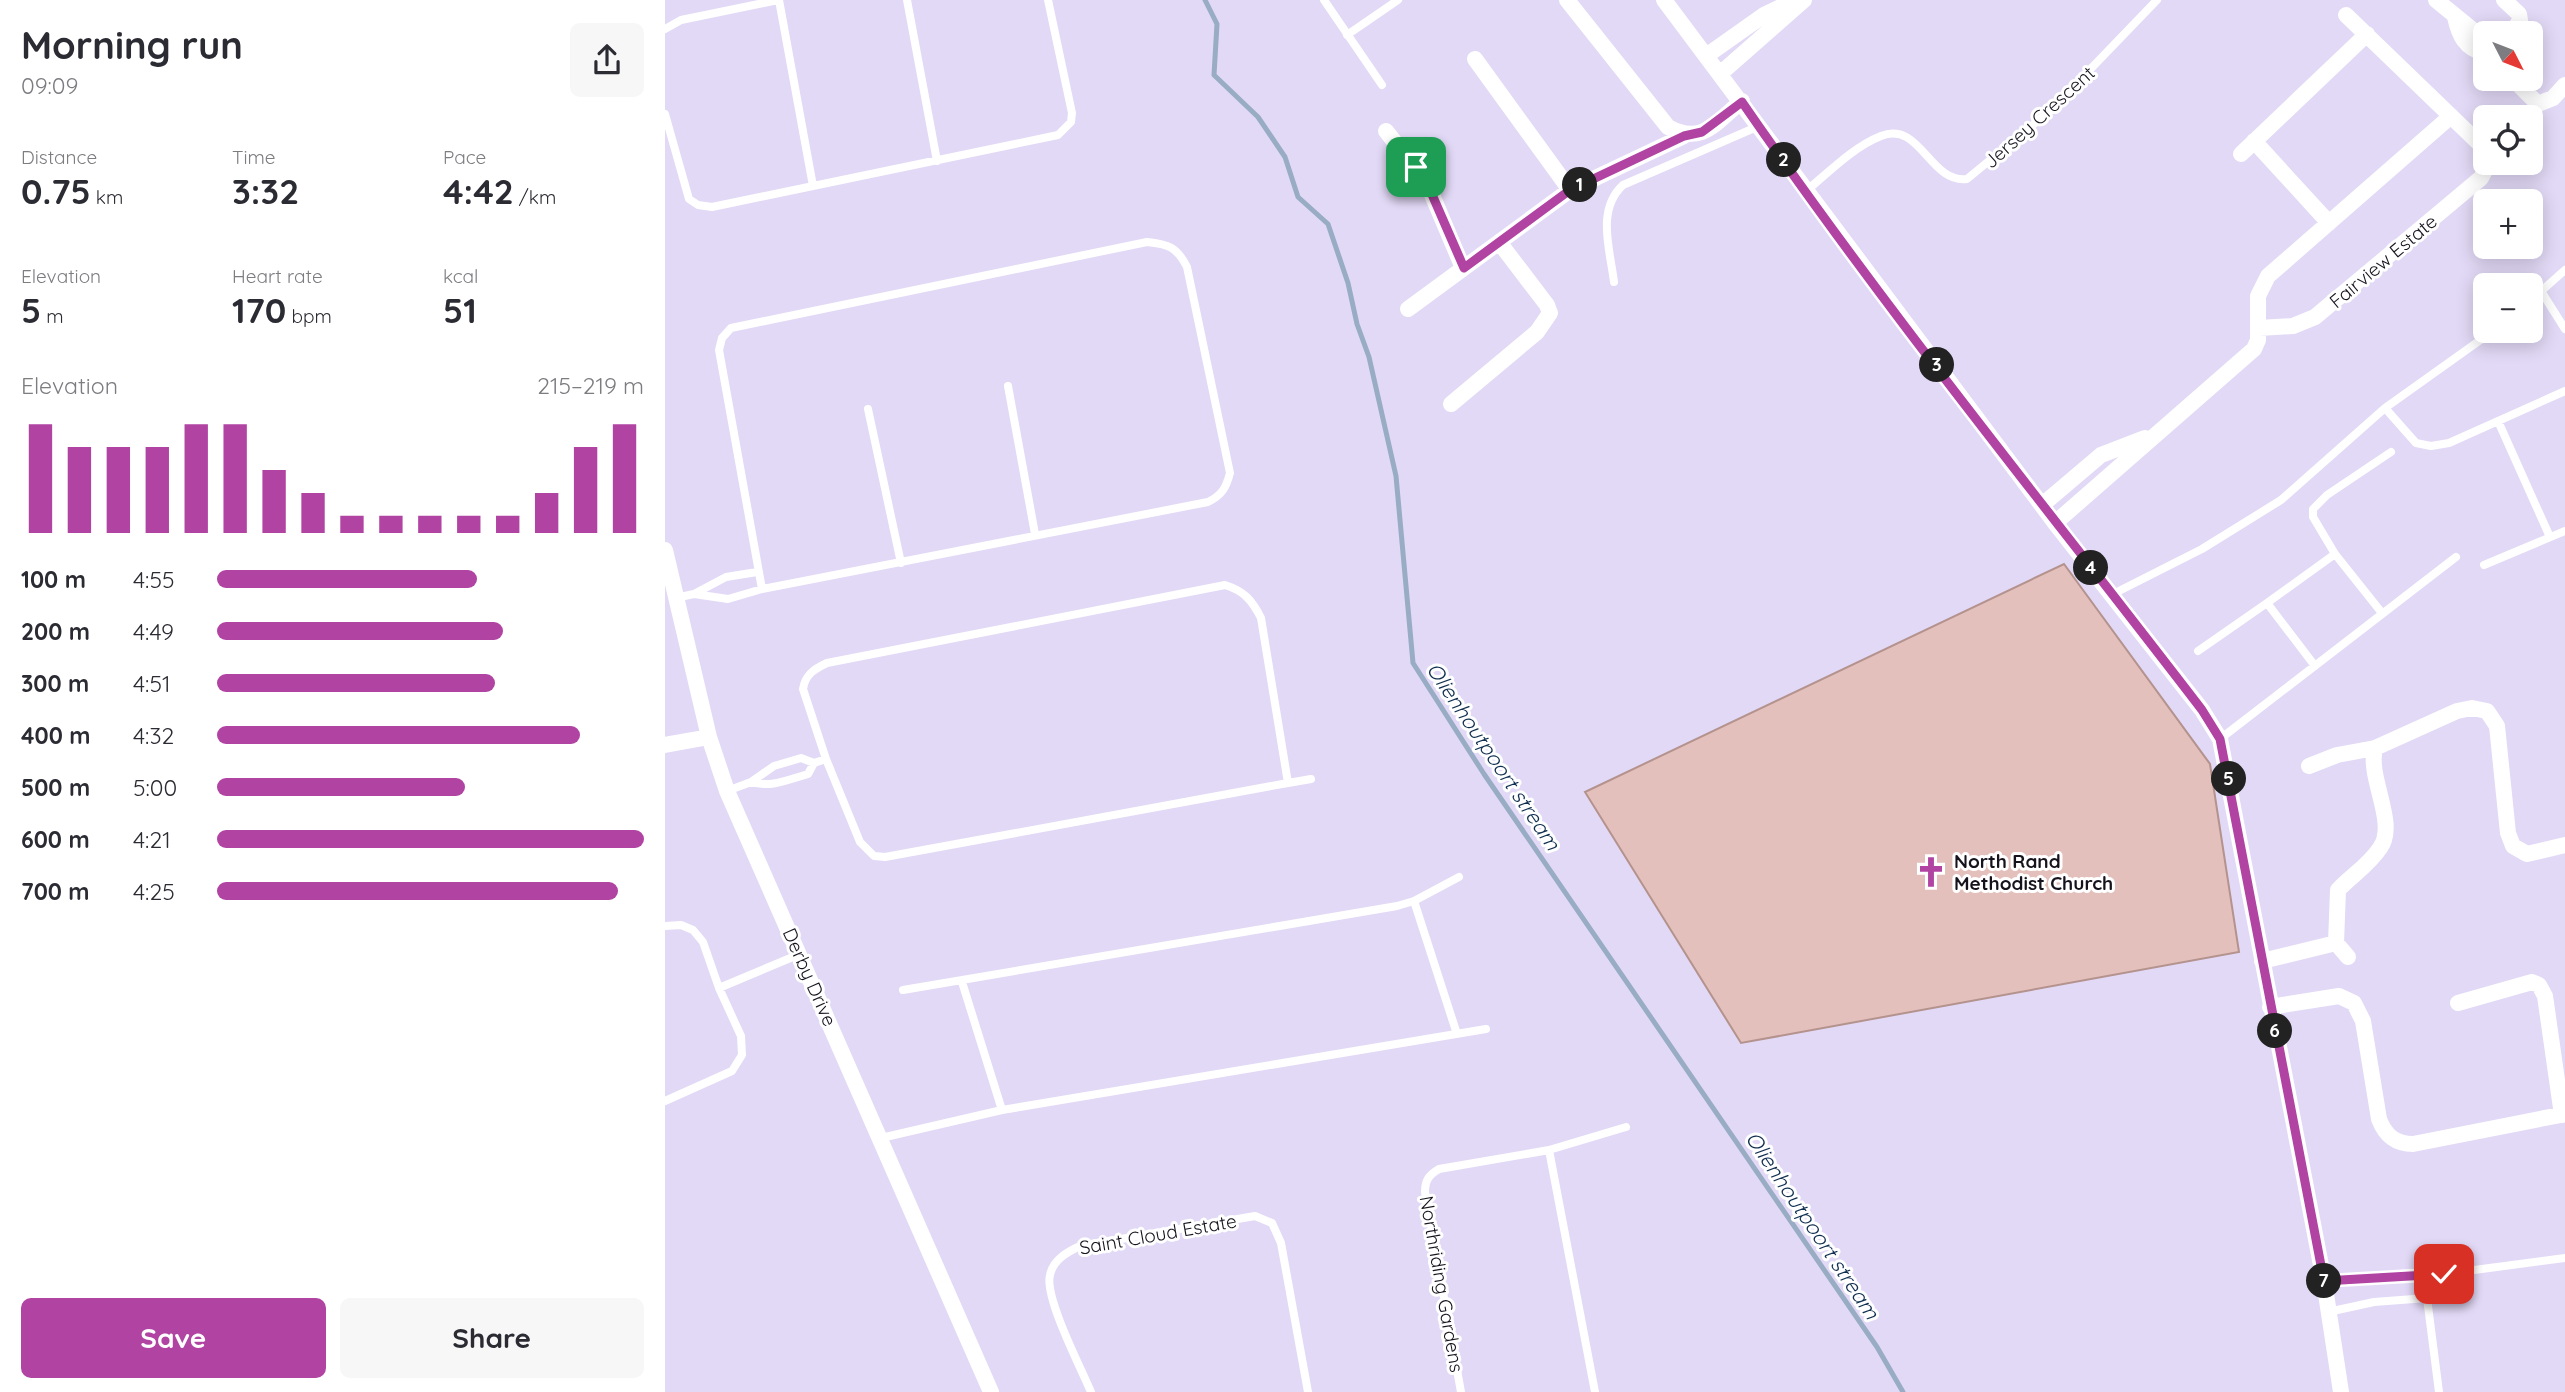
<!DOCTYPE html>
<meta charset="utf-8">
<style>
:root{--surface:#fff;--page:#f7f7f7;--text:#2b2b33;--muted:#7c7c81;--accent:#b143a2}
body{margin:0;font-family:Quicksand,sans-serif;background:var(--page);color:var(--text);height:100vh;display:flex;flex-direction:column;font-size:26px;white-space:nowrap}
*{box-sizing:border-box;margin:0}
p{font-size:23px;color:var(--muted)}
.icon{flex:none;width:38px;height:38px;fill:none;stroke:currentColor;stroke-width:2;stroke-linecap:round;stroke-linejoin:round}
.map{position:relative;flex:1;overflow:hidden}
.details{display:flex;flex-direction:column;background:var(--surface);width:665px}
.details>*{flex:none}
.needle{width:46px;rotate:132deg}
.buttons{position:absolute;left:1808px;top:21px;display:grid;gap:14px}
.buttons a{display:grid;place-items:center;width:70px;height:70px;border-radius:10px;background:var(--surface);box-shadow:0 4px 18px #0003;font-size:35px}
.pin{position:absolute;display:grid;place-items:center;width:60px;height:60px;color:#fff;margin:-30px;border-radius:14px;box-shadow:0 4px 10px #0006}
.km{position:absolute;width:35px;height:35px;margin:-18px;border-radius:50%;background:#222;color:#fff;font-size:19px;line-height:35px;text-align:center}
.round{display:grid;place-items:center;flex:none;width:74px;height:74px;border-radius:10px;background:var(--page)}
.overview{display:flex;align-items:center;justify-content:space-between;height:119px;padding:0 21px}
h1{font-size:38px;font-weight:700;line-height:52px}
.stats{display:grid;grid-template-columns:repeat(3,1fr);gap:10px;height:119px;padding:7px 21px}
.stats div{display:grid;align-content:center}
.stats b{font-size:35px;font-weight:700}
.stats small{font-size:19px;font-weight:400}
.stats p{font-size:19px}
.chart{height:196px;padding:14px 21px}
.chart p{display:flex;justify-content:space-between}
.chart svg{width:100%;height:126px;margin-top:7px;stroke:var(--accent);stroke-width:6}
.action{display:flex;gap:14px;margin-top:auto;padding:14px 21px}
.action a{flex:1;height:80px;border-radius:10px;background:var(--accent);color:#fff;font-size:28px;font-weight:700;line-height:80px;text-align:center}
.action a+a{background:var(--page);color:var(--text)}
ul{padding:0 21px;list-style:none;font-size:23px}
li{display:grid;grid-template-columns:112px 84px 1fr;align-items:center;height:52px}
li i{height:18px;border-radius:9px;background:var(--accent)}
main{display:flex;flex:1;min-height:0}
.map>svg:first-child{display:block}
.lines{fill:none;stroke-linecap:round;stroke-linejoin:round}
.stream{stroke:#98acc3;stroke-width:5}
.building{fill:#e3c0bb;stroke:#b4928d;stroke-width:2}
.service{stroke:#fff;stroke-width:8}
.minor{stroke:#fff;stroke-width:16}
.route-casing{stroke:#fff;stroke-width:14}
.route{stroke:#b143a2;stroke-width:9}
.labels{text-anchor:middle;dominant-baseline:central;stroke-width:6;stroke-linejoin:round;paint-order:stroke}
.street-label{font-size:19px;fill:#16131d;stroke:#fff}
.poi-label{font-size:19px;font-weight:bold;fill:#16131d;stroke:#fff;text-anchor:start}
.water-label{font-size:21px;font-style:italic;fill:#0f2e4f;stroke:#fff}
</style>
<main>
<section class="details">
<div class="overview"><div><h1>Morning run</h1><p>09:09</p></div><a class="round"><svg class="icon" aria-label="share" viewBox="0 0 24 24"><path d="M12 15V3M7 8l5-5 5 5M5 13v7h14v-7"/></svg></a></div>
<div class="stats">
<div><p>Distance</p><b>0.75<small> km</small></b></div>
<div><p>Time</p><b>3:32</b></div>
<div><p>Pace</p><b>4:42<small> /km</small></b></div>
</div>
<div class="stats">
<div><p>Elevation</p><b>5<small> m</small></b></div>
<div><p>Heart rate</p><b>170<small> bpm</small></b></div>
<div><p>kcal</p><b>51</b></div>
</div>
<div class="chart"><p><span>Elevation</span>215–219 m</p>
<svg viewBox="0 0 160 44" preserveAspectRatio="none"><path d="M5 44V6M15 44V14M25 44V14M35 44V14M45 44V6M55 44V6M65 44V22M75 44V30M85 44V38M95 44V38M105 44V38M115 44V38M125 44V38M135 44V30M145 44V14M155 44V6"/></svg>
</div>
<ul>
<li><b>100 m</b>4:55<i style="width:61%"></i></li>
<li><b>200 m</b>4:49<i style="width:67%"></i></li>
<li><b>300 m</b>4:51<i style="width:65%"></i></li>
<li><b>400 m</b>4:32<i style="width:85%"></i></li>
<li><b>500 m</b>5:00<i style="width:58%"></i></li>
<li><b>600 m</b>4:21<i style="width:100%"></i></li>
<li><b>700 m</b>4:25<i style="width:94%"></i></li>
</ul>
<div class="action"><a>Save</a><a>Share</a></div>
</section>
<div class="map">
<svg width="1900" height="1392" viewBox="0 0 1900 1392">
<rect width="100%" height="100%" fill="#e2d9f6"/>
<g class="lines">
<path class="stream" d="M540,0L552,24L549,75L593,117L620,157L633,197L663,224L683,283L692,324L704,357L731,476L748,663L819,774L1212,1347L1238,1392"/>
</g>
<path class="building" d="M1399,564L1545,764L1574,952L1076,1043L920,792Z"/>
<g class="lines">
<path class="service" d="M114,0L148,186
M242,0L272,161
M659,0L717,85
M0,29L16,20L113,0
M682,35L733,0
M0,114L24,199L33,205L47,207L393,135L406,122L407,113L383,0
M1141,191C1163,173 1188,147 1216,136C1255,120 1265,184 1302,179L1387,109L1492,0
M949,282C945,249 931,210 958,185L1094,126
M1876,291L1900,329
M1866,300L1900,270
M343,386L370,534
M1720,408L1751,443L1766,446L1784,443L1900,391
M203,409L236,563
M1833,421L1885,537
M1670,554L1648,517V509L1662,495L1726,452
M1819,565L1900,531
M29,594L63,599L97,589L543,502C557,495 561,488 565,473L522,267C512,247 503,244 482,242L66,328L57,338L54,350L97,589
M1446,595L1537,549L1616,500L1720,408L1828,331
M10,598L29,594L61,577L92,572
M1602,603L1670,554L1717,613
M1533,651L1602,603L1650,666
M1555,739L1791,557
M86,782C106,788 122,780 143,774L149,763
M623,783L596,618C587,600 579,591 560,585L162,663C149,669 140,675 138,689L161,759L195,842L209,856L220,857L623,783L646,779
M62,791L86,782L109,766L136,758L149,763L161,759
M749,901L792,1034
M0,926L16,925L28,930L38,942L54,988L76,1036L77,1055L67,1071L0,1101
M297,982L337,1110
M54,988L135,954
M238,990L732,906L749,901L794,877
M216,1138L337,1110L821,1029
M884,1150L930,1392
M1659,1281L1779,1274L1900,1258
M1663,1312L1709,1302L1762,1298L1774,1392
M426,1392C416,1368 379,1297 385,1275C388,1260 402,1252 415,1246L590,1216L607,1223L616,1243L643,1392
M796,1392L760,1192C760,1180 764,1175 774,1169L884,1150L961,1127"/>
<path class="minor" d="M902,0L1003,127C1037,146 1051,122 1077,101
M999,0L1390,523L1537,710L1555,739L1659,1281L1676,1392
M1771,0L1820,40
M1839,0L1854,14L1855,20L1847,33
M1681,15L1820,149
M1790,17C1794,35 1800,49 1820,53
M1041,56L1099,15L1130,0
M810,59L905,190L1019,136
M1056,73L1139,0
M1848,79L1873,104L1888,98L1900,85
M721,131L762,183L798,268
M1589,141L1664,223
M1576,154L1702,34
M743,309L905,190
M1594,328L1628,326L1650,317L1816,178L1824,163
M786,404L872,332L885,313L882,305L834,242
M1377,505L1436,455L1480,438
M1390,523L1589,349L1593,340V296L1603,276L1786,116
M0,550L44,737L62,791L326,1392
M0,745L44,737
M1644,766L1672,755L1710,748L1792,711L1807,708L1822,711L1832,726L1843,833L1848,846L1862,854L1900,845
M1683,957L1671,943L1673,890C1686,876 1704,865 1715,848C1733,823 1702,778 1710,748
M1597,961L1671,943
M1793,1003L1867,982L1874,985L1880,996L1897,1115
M1605,1007L1674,996L1689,1003L1698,1021L1714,1119C1720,1135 1730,1144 1748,1144L1900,1114"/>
</g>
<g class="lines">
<defs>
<path id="route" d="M751,167L762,183L799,268L905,190L1019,136L1037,132L1077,102C1221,311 1382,508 1537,710L1555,739L1659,1281L1779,1274"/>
</defs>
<use href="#route" class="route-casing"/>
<use href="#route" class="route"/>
</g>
<defs>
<symbol id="church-bare" viewBox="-9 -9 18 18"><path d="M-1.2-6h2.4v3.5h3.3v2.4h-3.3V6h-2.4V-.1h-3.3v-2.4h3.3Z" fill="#b143a2" stroke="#fff" stroke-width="2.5" paint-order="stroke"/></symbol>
</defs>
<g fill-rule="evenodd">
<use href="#church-bare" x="1244" y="850" width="44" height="44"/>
</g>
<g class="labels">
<g class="street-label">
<text transform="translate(1374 117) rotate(-42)">Jersey Crescent</text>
<text transform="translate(1718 261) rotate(-40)">Fairview Estate</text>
<text transform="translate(145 977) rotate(66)">Derby Drive</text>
<text transform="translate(493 1234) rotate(-10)">Saint Cloud Estate</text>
<text transform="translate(777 1284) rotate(80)">Northriding Gardens</text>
</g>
<g class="poi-label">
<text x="1289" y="861">North Rand<tspan x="1289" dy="22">Methodist Church</tspan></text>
</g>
<g class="water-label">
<text transform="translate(829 756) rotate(56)">Olienhoutpoort stream</text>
<text transform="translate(1148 1225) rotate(56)">Olienhoutpoort stream</text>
</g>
</g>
</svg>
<div class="buttons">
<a><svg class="needle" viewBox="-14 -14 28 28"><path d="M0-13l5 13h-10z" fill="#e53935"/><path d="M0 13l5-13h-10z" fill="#7c7c81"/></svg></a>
<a><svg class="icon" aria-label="locate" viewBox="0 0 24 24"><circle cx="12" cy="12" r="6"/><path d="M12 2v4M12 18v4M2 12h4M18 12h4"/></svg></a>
<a>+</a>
<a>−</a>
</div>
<div class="pin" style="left:751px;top:167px;background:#1e9e55"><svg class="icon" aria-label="arrive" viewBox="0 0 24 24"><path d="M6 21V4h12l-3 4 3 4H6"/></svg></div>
<div class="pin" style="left:1779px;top:1274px;background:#d93025"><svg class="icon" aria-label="check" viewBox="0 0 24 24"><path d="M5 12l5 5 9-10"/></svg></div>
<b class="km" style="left:915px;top:185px">1</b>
<b class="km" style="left:1119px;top:160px">2</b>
<b class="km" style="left:1272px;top:365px">3</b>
<b class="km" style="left:1426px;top:568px">4</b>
<b class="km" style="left:1564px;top:779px">5</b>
<b class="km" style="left:1610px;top:1031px">6</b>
<b class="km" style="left:1659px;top:1281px">7</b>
</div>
</main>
